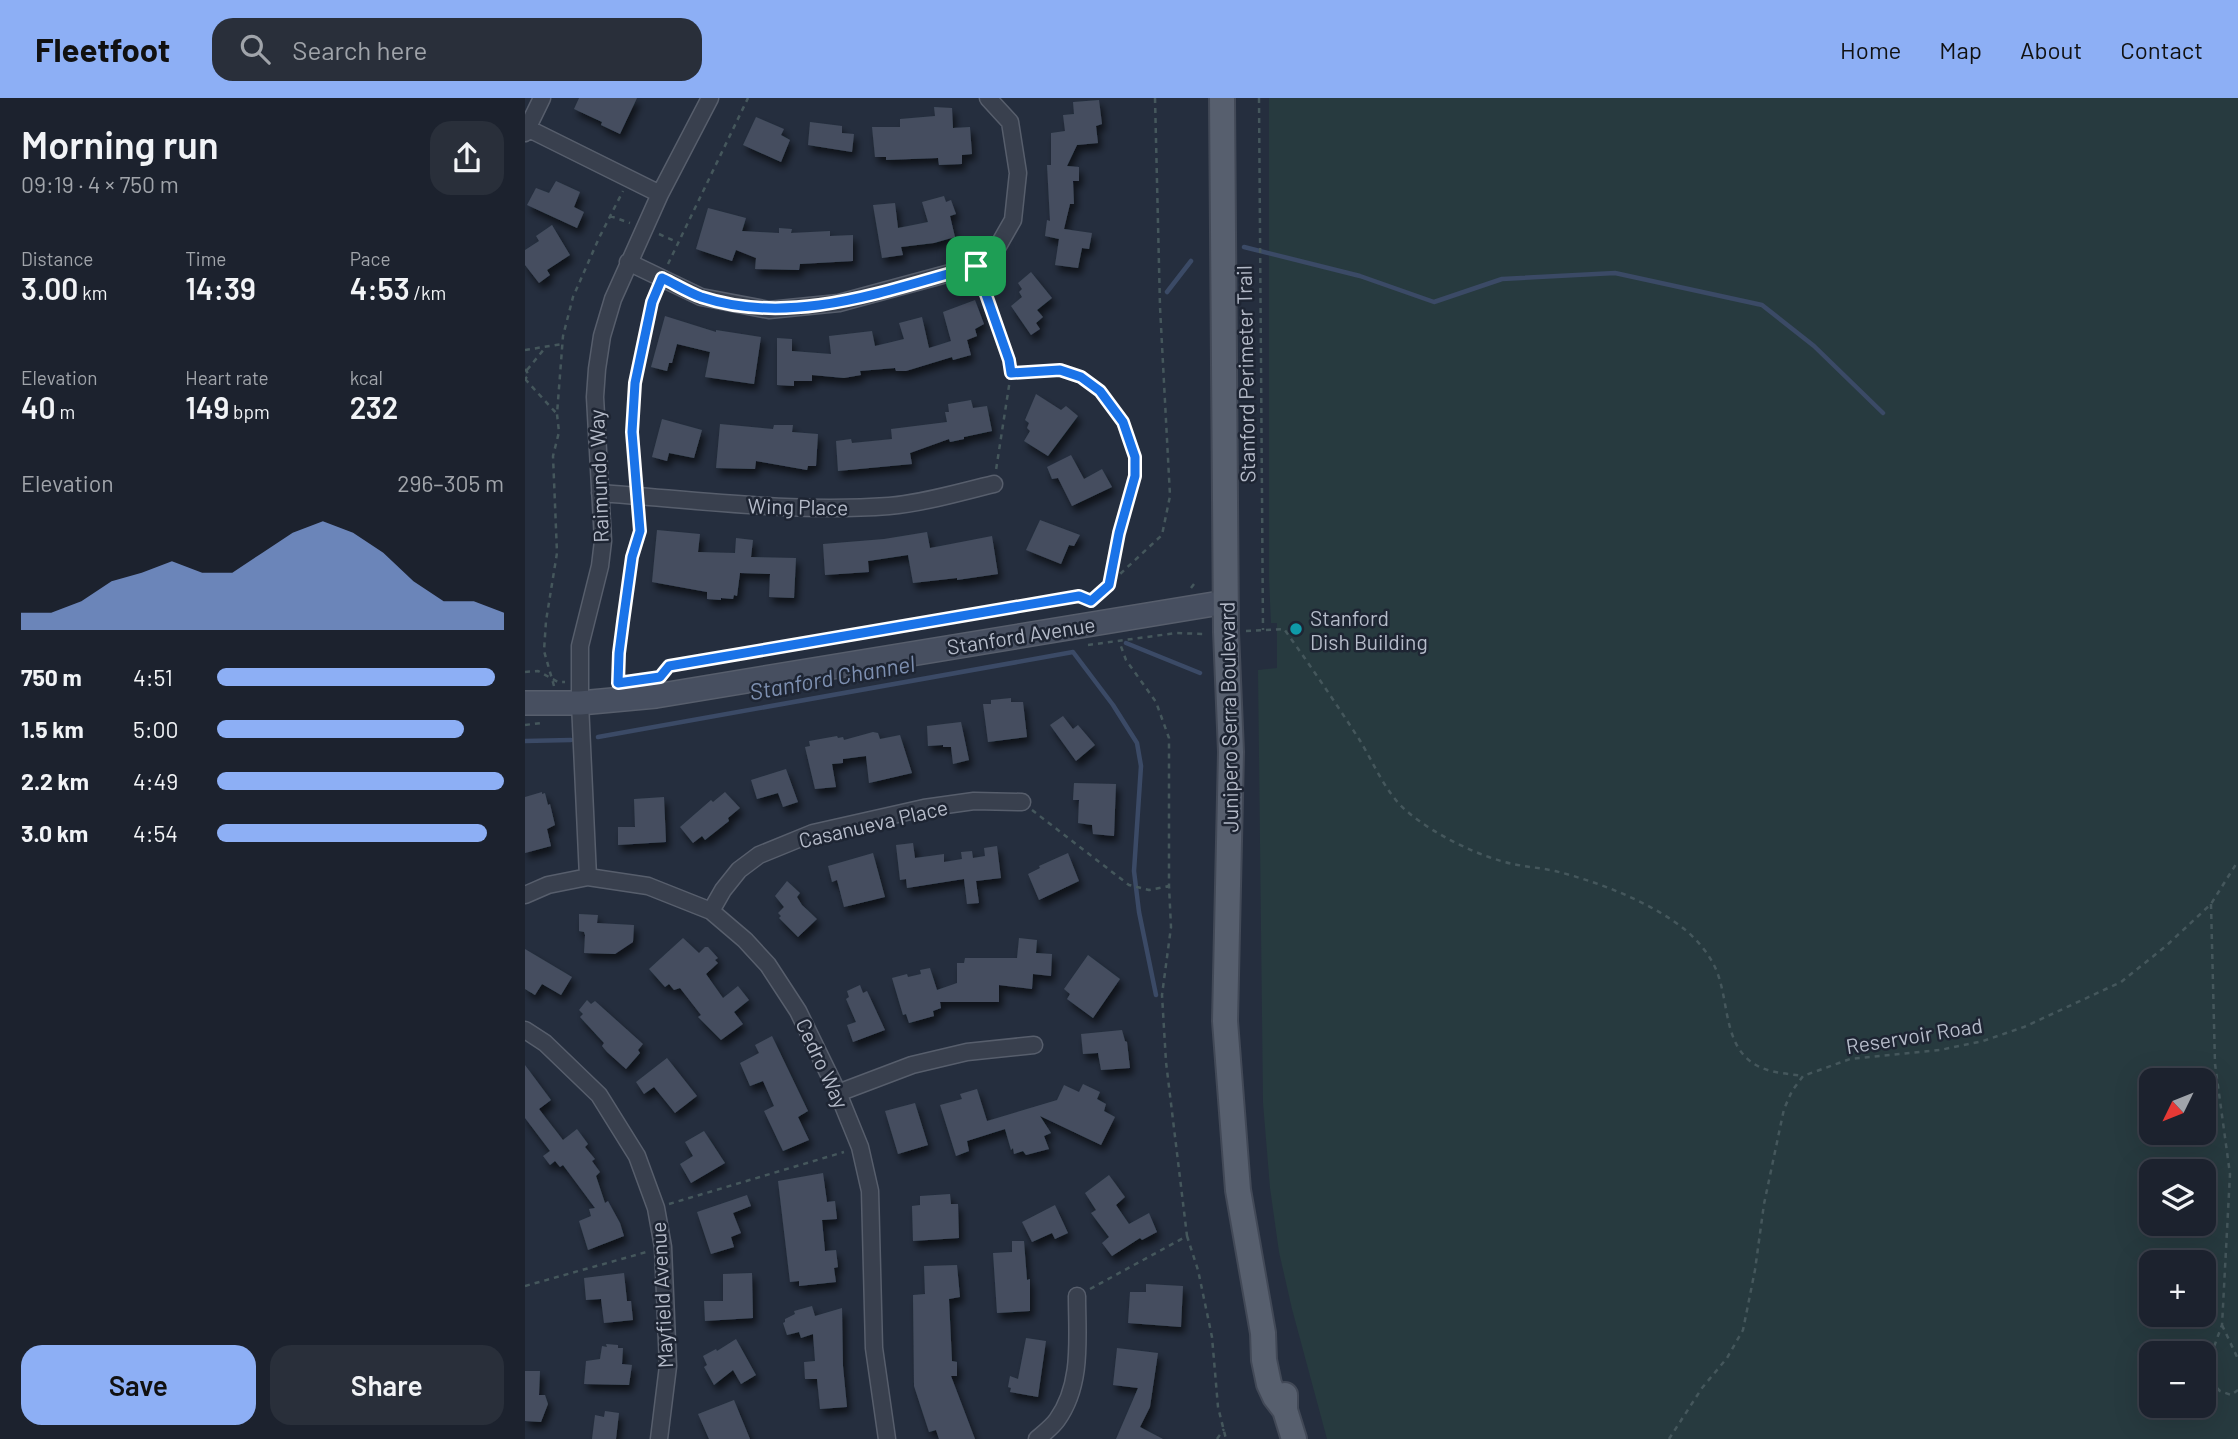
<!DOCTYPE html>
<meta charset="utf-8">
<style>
:root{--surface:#1c222e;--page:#292f3a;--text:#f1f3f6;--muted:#a0a4aa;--line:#3a3f4a;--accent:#8daff5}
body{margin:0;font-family:Barlow,sans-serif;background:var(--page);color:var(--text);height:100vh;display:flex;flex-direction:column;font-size:26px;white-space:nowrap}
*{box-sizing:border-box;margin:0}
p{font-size:23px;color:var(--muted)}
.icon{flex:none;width:38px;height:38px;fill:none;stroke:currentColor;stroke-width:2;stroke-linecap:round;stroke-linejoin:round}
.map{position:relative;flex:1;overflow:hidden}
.side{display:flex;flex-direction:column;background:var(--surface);width:525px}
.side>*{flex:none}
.needle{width:46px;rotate:227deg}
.tools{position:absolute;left:1614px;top:970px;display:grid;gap:14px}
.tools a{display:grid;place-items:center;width:77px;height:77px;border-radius:14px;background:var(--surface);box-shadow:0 7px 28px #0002,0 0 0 2px var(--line);font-size:35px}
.pin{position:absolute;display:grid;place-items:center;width:60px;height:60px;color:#fff;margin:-30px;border-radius:14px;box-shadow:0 4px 10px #0006}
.round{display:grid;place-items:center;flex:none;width:74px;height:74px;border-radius:21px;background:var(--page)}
.headline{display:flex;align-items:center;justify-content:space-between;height:119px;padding:0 21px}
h1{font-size:38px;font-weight:600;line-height:52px}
.metrics{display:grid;grid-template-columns:repeat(3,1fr);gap:10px;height:119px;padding:7px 21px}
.metrics div{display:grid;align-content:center}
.metrics b{font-size:30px;font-weight:600}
.metrics small{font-size:19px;font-weight:400}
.metrics p{font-size:19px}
.chart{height:196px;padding:14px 21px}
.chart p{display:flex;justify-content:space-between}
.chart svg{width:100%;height:126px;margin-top:7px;fill:var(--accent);opacity:.7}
.button{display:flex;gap:14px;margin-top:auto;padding:14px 21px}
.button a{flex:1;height:80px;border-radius:21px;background:var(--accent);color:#111;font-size:28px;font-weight:600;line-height:80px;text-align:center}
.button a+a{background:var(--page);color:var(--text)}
ul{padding:0 21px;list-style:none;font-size:23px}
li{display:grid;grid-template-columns:112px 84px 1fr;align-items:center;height:52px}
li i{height:18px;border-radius:9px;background:var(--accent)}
header{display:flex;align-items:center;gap:42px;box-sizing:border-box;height:98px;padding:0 35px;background:var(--accent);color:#111}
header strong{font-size:33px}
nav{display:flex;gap:38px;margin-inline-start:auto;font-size:24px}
.search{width:490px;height:63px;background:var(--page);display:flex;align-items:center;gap:18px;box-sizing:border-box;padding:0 24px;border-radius:21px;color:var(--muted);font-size:26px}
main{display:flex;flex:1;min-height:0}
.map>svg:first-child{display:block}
.green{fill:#273a3f;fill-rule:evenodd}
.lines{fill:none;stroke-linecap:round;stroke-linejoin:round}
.stream{stroke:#3b4a66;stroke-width:4.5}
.building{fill:#444e5f;filter:url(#shadow)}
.street-casing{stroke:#575e6c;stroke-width:19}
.secondary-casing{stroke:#575e6c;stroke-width:26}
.primary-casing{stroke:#424957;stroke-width:28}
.path{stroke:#45575c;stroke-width:2.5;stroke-dasharray:5 5;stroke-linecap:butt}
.street{stroke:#39404e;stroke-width:16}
.secondary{stroke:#474f60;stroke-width:23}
.primary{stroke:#575f6e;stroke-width:24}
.route-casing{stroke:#fff;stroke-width:14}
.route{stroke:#1a73e8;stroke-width:9}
.culture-dot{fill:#0f9aa8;stroke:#1e2533;stroke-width:2.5}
.labels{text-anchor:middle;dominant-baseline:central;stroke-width:5;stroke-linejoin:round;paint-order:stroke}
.street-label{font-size:21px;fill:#b5bbc9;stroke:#1e2533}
.poi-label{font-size:21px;fill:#b5bbc9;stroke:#1e2533;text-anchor:start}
.water-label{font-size:23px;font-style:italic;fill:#7d8fb0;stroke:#1e2533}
</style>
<header>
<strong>Fleetfoot</strong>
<div class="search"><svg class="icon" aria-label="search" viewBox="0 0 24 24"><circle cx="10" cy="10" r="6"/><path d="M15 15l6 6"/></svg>Search here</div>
<nav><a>Home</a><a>Map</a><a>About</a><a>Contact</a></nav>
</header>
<main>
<section class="side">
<div class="headline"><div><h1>Morning run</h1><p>09:19 · 4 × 750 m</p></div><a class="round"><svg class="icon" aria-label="share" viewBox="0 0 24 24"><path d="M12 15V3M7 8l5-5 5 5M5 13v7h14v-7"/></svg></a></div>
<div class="metrics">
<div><p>Distance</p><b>3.00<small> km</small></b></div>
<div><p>Time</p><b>14:39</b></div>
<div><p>Pace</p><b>4:53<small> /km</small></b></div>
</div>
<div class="metrics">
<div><p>Elevation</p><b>40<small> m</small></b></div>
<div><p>Heart rate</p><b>149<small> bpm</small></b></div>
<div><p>kcal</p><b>232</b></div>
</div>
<div class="chart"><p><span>Elevation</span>296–305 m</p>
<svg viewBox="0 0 160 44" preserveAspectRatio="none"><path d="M0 44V38L10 38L20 34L30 27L40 24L50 20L60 24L70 24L80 17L90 10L100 6L110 10L120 17L130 27L140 34L150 34L160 38V44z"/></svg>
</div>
<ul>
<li><b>750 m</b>4:51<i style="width:97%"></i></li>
<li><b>1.5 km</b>5:00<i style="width:86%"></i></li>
<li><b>2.2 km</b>4:49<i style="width:100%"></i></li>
<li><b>3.0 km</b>4:54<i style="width:94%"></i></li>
</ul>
<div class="button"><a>Save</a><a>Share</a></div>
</section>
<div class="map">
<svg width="1713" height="1341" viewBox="0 0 1713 1341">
<defs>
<filter id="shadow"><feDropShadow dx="3.5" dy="6" stdDeviation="3.5" flood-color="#0009"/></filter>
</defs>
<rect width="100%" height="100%" fill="#252e3e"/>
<path class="green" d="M744,0H1713V1341H802L767,1211L754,1154L745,1090L738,1005L733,572L752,570V525H746L744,482ZM1626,982H1678V1034H1626ZM1626,1073H1678V1125H1626ZM1626,1164H1678V1216H1626ZM1626,1255H1678V1307H1626Z"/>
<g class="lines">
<path class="stream" d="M719,149L835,178L909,204L977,181L1090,175L1237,207L1289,248L1358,315
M642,194L666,163
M601,545L675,575
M73,639L548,554L588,607L612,645L616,668L609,773L614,814L631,897
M0,643L46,642"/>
</g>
<path class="building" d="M54,0H112L95,36L76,27L77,24L49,11Z
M574,2L577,26L571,28L573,45L552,47L542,68L554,69V83H548L549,106H545L539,131L567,135L564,151L557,150L553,170L530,167L534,141L520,138L522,122L525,123L522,67H526V35L540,33L538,17L549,16L548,4Z
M409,9L427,10L428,30L445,29L447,56L437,57V66L414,67L413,60L361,62V59H350L347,29H375V21L410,18Z
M231,19L259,31L256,37L265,42L256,64L218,47Z
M285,24L317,28V35L329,36L327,54L283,47Z
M31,83L55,94L49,109L59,114L52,130L2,107L11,90L24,95Z
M419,98L421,104L426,102L431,116L425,118L430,139L409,145L376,149L378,157L357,160L348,107L370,105L373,130L403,124L397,104Z
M183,110L221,120L217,133L254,135V130L267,131L266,135L305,133V138L328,137V163L275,166L274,172L230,171L231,160L211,152L207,163L171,151Z
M27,127L45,157L22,172L25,177L14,185L0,167V152L14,143L11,138Z
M506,174L527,200L512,212L518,219L511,225L515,231L506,237L486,208L497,199L494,194L497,191L493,185Z
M450,202L459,226L450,231L452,238L442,242L446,257L428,262L427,259L381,273H371L370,270L335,273L336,277L319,280L287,277V283H269V288L252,287V240L267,241V253L306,256L304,238L347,233L350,248L379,241L374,225L397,219L404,250L426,243L418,214Z
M140,218L191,234V232L236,239L229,286L180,279L185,254L152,246L147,265H144L142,273L126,269Z
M511,296L536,312L541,308L553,318L523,358L499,343L505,333L502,330L504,325L500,322Z
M446,302L448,310L462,308L467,333L439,339V341L425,344L424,341L385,355L387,366L313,373L311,343L326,341L327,345L367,341L366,331L422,324L420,314H424L423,306Z
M137,321L177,332L169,360L144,355L142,363L127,359Z
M195,326L248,331L249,327H268L267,334L293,336L291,368H283L282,372L231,363L230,371L191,370Z
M546,357L559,381L577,371L587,389L547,408L533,380L527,381L522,369Z
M515,422L555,437L549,448L544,447L536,466L501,452Z
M132,432L175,436L173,454L210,455L211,440L228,442L226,459L271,460L269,500L244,499L245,476L215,475L212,498L209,497L208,501L196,500V502L182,501V494L127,484Z
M402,434L405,450L467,438L473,476L432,482V480L388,485L383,457L343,463L344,474L300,477L298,446L359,441Z
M486,600V604H498L502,639L463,644L458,606H466V602Z
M538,618L548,631L553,627L570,647L551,663L525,627Z
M436,624L444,662L428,666L426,649H418V647L403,648L402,628Z
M348,634L353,635L355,641L375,637L387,675L344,685L341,658L318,661V665L307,666L311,689L290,691L280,649L285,648L284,643L312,638L313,640L318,639L319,642Z
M261,671L273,704L258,709L253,695L232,701L226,682Z
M549,685L591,686L589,738L568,736L567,727L553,725L554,702H548Z
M17,694V696L20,695L23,707L25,706L30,727L22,731L26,748L0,755V699Z
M200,694L215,710L203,720L204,723L180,742L177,738L168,745L155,729L186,702L188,704Z
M139,699L141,744L93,747V729H110L109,701Z
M388,745L390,760L419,756V764L437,761L436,754L447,753L448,760L460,758L459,750L472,748L476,780L451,783L454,805L442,806L439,781L382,790L381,781L375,782L371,747Z
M348,755L360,799L319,809L312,782L307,784L303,768Z
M543,755L554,783L514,802L503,776L515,770L514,768Z
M262,783L275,795L272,799L277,807L292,821L273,839L254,820L256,818L253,815L259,809L250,798Z
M54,816L73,817L72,825L109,827L108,844L90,856L59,855L60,837L59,834L54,833Z
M158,840L174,855L180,849H183L193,860L190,862L193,865L181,876L198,900L213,888L224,902L209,914L218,926L196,942L173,919L176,917L155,890L149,892L144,886L140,889L124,871Z
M494,840L512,842L511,855L527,856L526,878L508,876L507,891L474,887V904H415L416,910L408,913L409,918L384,925L381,916L378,917L367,880L382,876L383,879L396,876L395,872L405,870L412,892L432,885V865H439L440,860H492Z
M0,851L47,879L36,897L17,886L10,897L0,891Z
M563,857L595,881L568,920L542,901L545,896L539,891Z
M335,887L338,895L342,893L360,932L328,944L322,927L331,924L321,901L324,899L322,893Z
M62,902L66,906L70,903L118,946L113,952L115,955L101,971L82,954L77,948L79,945L55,919L58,916L54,912Z
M597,932L600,943L602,944L605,970L576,972L573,955L558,956L556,936Z
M247,938L283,1013L273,1019L284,1042L258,1053L239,1013L249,1008L238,983L225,988L215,965L234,955L230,947Z
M142,960L172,998L150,1015L129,989L119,996L111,984Z
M0,967L26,1002L14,1011L38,1042L52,1031L63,1046L60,1049L70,1061L67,1063L75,1074L71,1078L80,1105L83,1103L95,1125L99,1138L63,1152L54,1123L66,1118L64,1111L70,1110L38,1067L35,1069L30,1063L25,1067L18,1058L25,1053L0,1020Z
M558,986L575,994L572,1001L581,1006L579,1013L590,1019L576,1047L515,1018L526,1035L519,1038L524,1051L501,1057L498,1053L489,1056L488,1050L486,1052L480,1031L442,1043L444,1053L431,1058L415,1007L437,1001L435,996L452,991L462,1023L532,1002L539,987L554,994Z
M390,1005L403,1047L373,1056L360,1013Z
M179,1033L200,1065L166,1085L155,1066L168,1058L160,1044Z
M298,1075L302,1104L310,1103L312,1121L297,1122L300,1153L311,1152L313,1169L309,1170L311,1184L274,1188V1183L265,1184L253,1083Z
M584,1077L600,1099L591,1107L604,1126L624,1115L632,1134L617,1142L615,1140L587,1158L577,1145L584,1139L566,1115L571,1112L560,1095Z
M425,1096L426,1106H433L434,1140L388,1143L387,1108L395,1107V1098Z
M222,1097L226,1108L208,1115L216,1135L206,1139L209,1149L186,1156L172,1114Z
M530,1107L543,1135L530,1141L527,1135L507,1144L497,1124Z
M487,1143H499L502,1182L505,1181V1213L472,1215L468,1155L487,1154Z
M432,1167L435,1199L424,1201L427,1263L432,1264V1278H426L450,1341H414L411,1332L404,1334L389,1288L388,1197L400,1196L399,1168Z
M99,1175L102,1203H106L108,1222L79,1225L76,1201L61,1202L59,1180Z
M227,1175L228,1220L180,1223L179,1203H198V1176Z
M621,1186L658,1188L656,1229L603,1225L605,1194H621Z
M287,1208L290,1218L317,1210L318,1268L322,1309L295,1311L292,1281H280L279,1264L290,1263L288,1236L276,1240L274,1234L262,1237L258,1225L260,1224V1221L270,1216L269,1213Z
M501,1240L521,1243L513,1299L485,1294L486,1290L483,1289L485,1278L493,1281Z
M211,1241L231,1277L216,1286L208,1272L189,1287L179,1269L182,1267L178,1258L191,1251L192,1253Z
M81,1246L93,1247V1250H98L97,1266L107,1267L104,1287L59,1286L61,1263L75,1261L77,1248L82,1249Z
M592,1250L633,1255L625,1309L615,1329L638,1341H591L613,1290L588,1287Z
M0,1273H15L14,1297H20L23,1306L16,1324L0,1323Z
M209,1302L225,1341H184L173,1316Z
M80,1313L94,1315L91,1341H67L70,1317L79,1319Z"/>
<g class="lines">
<defs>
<path id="street" d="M2,30L135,96
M0,35L17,0
M103,164L176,199L244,212L314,205L451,168L472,150L488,122L493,75L485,24L463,0
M75,395C172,402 267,415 364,408C399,405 435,394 469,386
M63,779L55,605V548L75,468L78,443L70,299L72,271L77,238L88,201L135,96L185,0
M0,797L23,787L63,779L123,788L186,813L220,842L243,867L273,913L313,995L335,1049L345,1093L349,1250L362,1341
M186,813L198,792L214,772L234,757L288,735L399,710L449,703L497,704
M0,932L20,945L74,997L112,1058L131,1110L138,1149L143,1268L134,1341
M313,995L387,967L442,954L509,947
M512,1341C519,1335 527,1329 532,1322C558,1286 552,1239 552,1198"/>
<path id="secondary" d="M0,605H55L131,598L701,504"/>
<path id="primary" d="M697,0L701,534L706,654L700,923L713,1092L738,1235L739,1262L744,1286L750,1299L760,1312
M760,1297V1312L769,1341"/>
</defs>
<use href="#street" class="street-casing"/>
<use href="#secondary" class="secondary-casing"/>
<use href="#primary" class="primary-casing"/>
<path class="path" d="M734,0L738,532
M85,118L105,125
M134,136L154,145
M143,166L223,0
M456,182L484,262L486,275L471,372
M0,252L37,246
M0,271L4,277L0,281
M2,272L20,250
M486,275C502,273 519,270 534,272C575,277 615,337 610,377C607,396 599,415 594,434C590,451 587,469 584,487
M0,281L32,316
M111,384L107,334L110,285L127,204L131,194
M666,490L672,482
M566,503L637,437L645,398L635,209L630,0
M721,533L759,531C785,567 810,604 834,641C849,665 861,697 884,715C910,737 955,759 988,766C1002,769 1016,770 1030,773C1074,784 1129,805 1164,835C1178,848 1190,864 1195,883C1204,914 1201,955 1237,970C1249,975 1265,976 1278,978
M563,547L651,535L678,536
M0,574L13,573L33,584H40
M137,577L144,568L554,498L570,506
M93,582L98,524L107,459L115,433L113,412
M29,588L19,553L21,523L32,455L28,358L34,334L32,316L38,238L48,199L74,140L98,93
M0,627L16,625
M507,712L604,787L624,792L644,788
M1686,806L1690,966L1705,1076L1697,1227L1686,1257L1685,1283L1695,1293L1706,1297L1713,1292
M144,1106L319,1054
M662,1138L673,1172L687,1239L693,1309L701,1341
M0,1188L125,1153
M565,1191L662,1138L641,964L637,897L646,829L644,788V640L631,604L601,562L594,543
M1697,1227L1713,1261
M692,1341L699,1331
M1144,1341L1177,1290L1202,1260L1218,1232L1230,1172L1239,1106L1259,1011L1267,993L1278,978L1325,961L1415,952L1458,943L1499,929L1596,884L1641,848L1686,806L1713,763"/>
<use href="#street" class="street"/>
<use href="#secondary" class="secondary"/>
<use href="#primary" class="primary"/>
</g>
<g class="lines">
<defs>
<path id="route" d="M451,168L484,262L486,275L535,272L556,279L575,293L598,324L610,359V378L594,435L584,487L566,503L554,498L144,568L135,579L93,585L94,555L98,524L107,459L115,433L107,334L110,285L127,204L137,180C150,186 162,194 176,199C268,229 362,192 451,168Z"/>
</defs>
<use href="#route" class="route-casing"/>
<use href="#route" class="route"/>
</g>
<circle class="culture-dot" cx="771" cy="531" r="7"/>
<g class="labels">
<g class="street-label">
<text transform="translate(720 276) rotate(-91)">Stanford Perimeter Trail</text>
<text transform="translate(73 378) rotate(-92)">Raimundo Way</text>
<text transform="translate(273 408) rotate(1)">Wing Place</text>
<text transform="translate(496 537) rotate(-9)">Stanford Avenue</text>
<text transform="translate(703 619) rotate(-91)">Junipero Serra Boulevard</text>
<text transform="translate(348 725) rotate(-13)">Casanueva Place</text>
<text transform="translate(1389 937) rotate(-9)">Reservoir Road</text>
<text transform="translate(298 965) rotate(65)">Cedro Way</text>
<text transform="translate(136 1197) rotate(-93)">Mayfield Avenue</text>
</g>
<g class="poi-label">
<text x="785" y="519">Stanford<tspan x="785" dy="24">Dish Building</tspan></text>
</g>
<g class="water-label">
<text transform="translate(307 579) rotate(-10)">Stanford Channel</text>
</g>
</g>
</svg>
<div class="tools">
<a><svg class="needle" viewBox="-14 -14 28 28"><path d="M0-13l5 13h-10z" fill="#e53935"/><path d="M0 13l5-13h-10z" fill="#a0a4aa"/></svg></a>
<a><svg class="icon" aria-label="layers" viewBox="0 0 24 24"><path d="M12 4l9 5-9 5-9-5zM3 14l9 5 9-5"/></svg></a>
<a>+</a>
<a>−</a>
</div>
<div class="pin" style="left:451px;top:168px;background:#1e9e55"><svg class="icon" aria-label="arrive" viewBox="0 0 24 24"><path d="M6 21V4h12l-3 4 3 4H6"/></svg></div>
</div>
</main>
